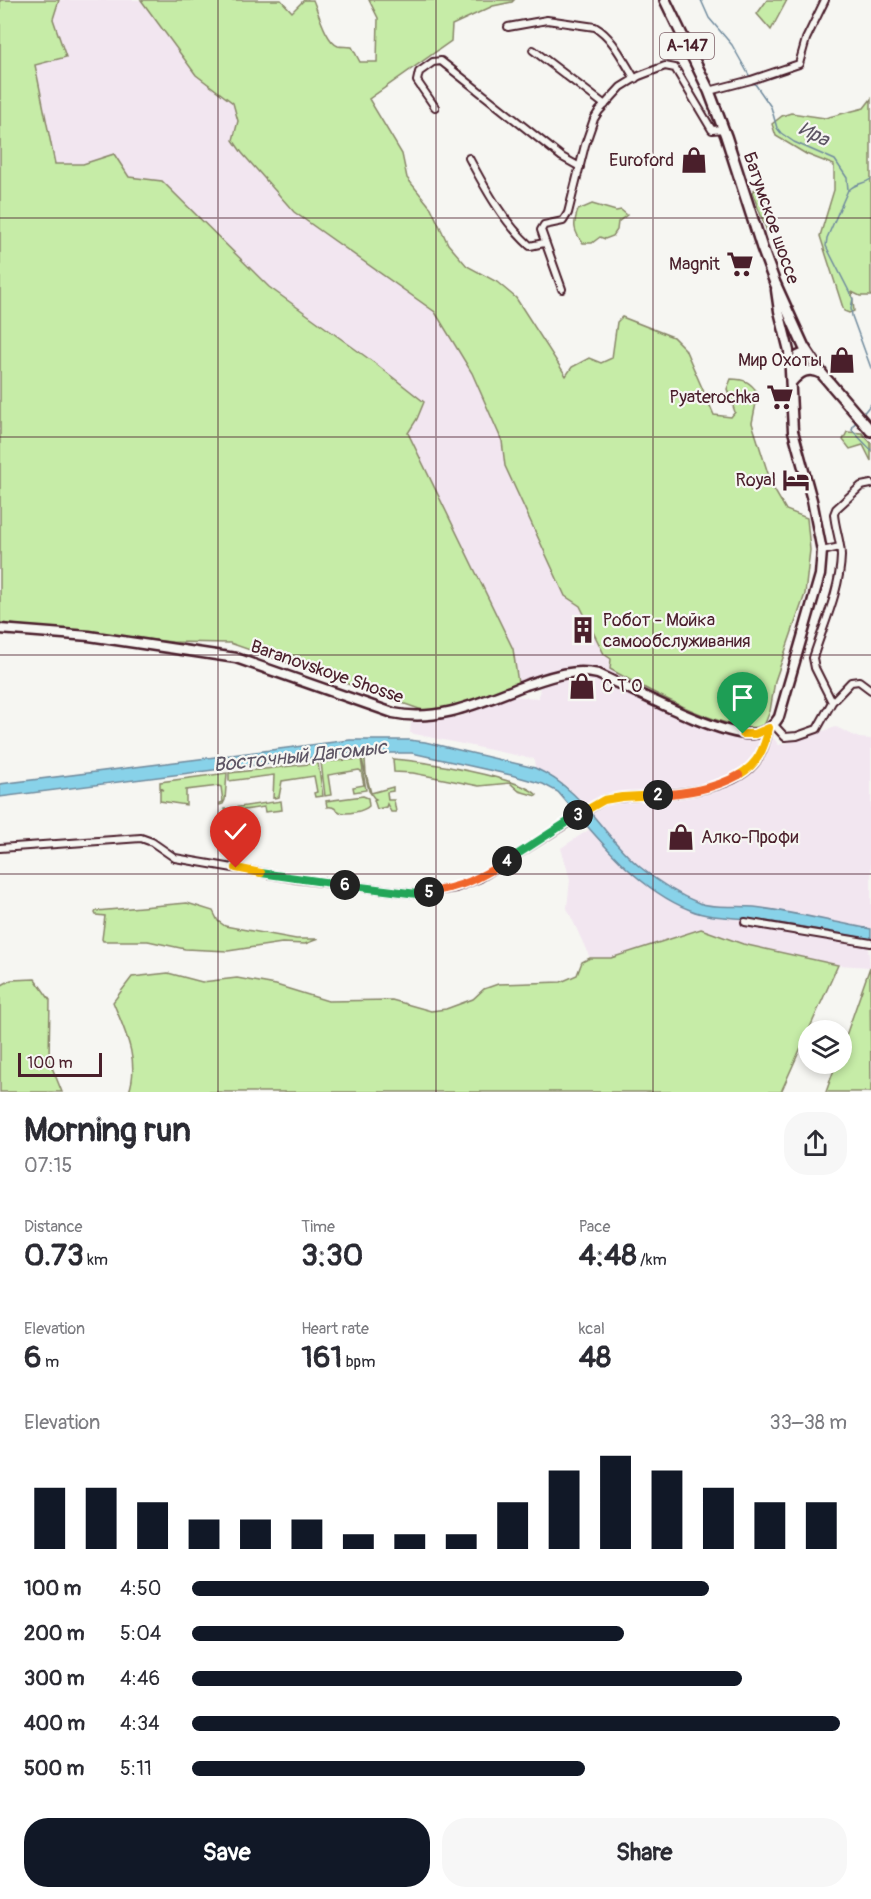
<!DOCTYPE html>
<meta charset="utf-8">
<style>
:root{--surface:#fff;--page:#f7f7f7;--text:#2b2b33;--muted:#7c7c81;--accent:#111827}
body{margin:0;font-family:Pangolin,sans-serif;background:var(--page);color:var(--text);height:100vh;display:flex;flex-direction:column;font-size:22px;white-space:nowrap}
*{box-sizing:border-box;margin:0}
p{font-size:20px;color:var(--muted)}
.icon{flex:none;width:33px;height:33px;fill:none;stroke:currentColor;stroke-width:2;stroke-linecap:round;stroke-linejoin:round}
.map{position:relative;height:1092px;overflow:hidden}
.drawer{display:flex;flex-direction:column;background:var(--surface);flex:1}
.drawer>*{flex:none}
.fabs{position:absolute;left:798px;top:1020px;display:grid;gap:12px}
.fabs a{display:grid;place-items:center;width:54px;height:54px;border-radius:50%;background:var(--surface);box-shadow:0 3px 9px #0003;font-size:30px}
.scale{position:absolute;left:18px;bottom:15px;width:84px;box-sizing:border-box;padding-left:6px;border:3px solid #4a1f2b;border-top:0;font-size:16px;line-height:21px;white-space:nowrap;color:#4a1f2b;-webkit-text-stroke:4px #f6f6f2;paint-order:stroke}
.pin{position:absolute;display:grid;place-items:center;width:51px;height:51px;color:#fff;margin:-62px -26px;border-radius:50% 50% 50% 0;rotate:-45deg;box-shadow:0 0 6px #0007}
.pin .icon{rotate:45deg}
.km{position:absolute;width:30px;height:30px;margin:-15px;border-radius:50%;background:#222;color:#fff;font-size:16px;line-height:30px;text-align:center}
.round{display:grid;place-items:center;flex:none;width:63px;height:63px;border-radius:24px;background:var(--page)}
.head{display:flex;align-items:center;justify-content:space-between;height:102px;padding:0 24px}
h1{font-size:33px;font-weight:700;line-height:45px}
.stats{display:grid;grid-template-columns:repeat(3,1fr);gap:9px;height:102px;padding:6px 24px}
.stats div{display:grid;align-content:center}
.stats b{font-size:30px;font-weight:700}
.stats small{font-size:16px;font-weight:400}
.stats p{font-size:16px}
.chart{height:168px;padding:12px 24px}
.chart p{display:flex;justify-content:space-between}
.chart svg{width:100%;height:108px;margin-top:6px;stroke:var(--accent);stroke-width:6}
.button{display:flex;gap:12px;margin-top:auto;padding:12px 24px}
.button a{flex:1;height:69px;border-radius:24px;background:var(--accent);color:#fff;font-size:24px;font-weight:700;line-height:69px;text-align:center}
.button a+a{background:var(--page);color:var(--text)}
ul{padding:0 24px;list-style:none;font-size:20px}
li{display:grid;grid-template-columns:96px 72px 1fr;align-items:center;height:45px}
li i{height:15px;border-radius:8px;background:var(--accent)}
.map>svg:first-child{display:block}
.built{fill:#f2e6f0}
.green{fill:#c6eca7;stroke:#888669;stroke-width:1.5}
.water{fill:#88d2e9;stroke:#6f8a9d;stroke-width:1.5}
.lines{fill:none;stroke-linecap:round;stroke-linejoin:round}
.stream{stroke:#6f8a9d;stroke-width:1.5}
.minor-casing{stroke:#4a1f2b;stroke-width:10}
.secondary-casing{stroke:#4a1f2b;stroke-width:13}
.trunk-casing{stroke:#4a1f2b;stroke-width:14}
.minor{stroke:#f6f6f2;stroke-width:6}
.secondary{stroke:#f6f6f2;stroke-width:8}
.trunk{stroke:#f6f6f2;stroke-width:9}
.split-1-casing{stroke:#fff;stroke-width:12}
.split-2-casing{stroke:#fff;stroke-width:12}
.split-3-casing{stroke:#fff;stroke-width:12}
.split-4-casing{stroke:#fff;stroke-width:12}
.split-5-casing{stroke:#fff;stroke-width:12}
.split-6-casing{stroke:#fff;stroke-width:12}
.split-7-casing{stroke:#fff;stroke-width:12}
.split-8-casing{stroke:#fff;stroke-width:12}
.split-1{stroke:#f5b400;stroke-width:8}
.split-2{stroke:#f0652b;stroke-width:8}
.split-3{stroke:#f5b400;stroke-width:8}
.split-4{stroke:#22a559;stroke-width:8}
.split-5{stroke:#f0652b;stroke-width:8}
.split-6{stroke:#22a559;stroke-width:8}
.split-7{stroke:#22a559;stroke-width:8}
.split-8{stroke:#f5b400;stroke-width:8}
.grid{fill:none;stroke:#4a1f2b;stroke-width:1.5;stroke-opacity:0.55}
.labels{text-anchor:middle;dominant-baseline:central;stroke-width:4.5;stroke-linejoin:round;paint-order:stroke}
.shield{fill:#f6f6f2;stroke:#7e6067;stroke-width:1.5}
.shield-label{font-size:16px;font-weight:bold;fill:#4a1f2b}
.poi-label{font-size:18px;fill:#4a1f2b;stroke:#f6f6f2;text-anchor:end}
.street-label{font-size:18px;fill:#4a1f2b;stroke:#f6f6f2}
.water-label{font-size:20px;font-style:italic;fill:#5d5564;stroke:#f6f6f2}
</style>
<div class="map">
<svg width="871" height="1092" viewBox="0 0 871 1092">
<rect width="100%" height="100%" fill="#f6f6f2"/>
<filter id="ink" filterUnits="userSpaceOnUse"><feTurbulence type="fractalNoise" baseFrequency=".0167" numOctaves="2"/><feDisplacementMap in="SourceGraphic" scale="12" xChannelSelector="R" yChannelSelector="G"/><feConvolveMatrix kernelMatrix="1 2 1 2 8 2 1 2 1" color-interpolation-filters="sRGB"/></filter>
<g filter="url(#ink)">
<path class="built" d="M59,0H141L196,75L233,103L238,121L233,140L242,153L294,212L435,312L472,373L502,441L505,466L565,595L580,606L604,654L611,659L610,666L651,692L712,718L737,725L760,728L764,726L779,745L836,727L859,738L871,739V932L867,938L870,967L838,965L743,944L701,929L611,958H590L567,908L570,879L561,848L596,825L585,804L566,786L550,775L535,768L534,759L410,733L411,722L459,717L512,696L539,698L540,684L518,683L513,649L408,433L417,419L424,402L376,364L269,287L162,181L129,177L114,154L83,164H55L35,64L66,57L53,19Z"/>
<path class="green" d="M0,0H59L53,19L66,57L35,65L55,164H83L114,154L129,177L162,181L269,287L376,364L424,402L417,419L408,433L513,649L518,683L456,707L425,711L230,643L172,642L0,623Z
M141,0H281L292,12L304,0H313C318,11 326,42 338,46C342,47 347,46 352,47L360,62H377L378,18L369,0H514L512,2L493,6L452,25L451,41L369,99L402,154L407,178L431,208L448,244L467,266L497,282L516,298L566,376L572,367L589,358L601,363L612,358L617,322L622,317L673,337L685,349L714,415L731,417L735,412L727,389L731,379C745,379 750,382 758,393L752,423L772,486L786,510L807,518L810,550L805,594L775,681L770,711L764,726C732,737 640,686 610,669L611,659L604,654L580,606L565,596L505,466L502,441L472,373L435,312L294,212L242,153L233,140L238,121L233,103L196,75Z
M767,0H787L771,30L757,14Z
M871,99V296H860L852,292L854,311L849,313L844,311L820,236L834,190V165L806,154L776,136L772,124L782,116L791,113L825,118L864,108Z
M755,189C765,195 775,222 769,233L767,231L752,192Z
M592,204L616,211L621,210L627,215L618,222L617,230L613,236L605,239L600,237L592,243H583C573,231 573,224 578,210Z
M847,432L862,433L871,443V461L863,445L850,449L843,440Z
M361,759L366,790L354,792L353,787L364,785L361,771L359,770L328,775L331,795L325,796L321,762Z
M362,759H365L366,774L371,793L393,787V791L387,792L388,800H394L396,812H391L387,804L386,807L377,809L374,800L376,799L374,798L369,791Z
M393,759C420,761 520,777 537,795L536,796L519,791L510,783L479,786L413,773L394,772Z
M318,763L323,796L315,797L314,793L317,792L314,776L282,781L279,797L273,798L274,775L229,781V773Z
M227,773L225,800L223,804L220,805V803L223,802L221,787L219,786L186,790V805L160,801V789L164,790L160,787V782Z
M363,796L368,798L369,806C364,811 347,815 340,812C334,809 335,806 327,807L326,801Z
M281,801L282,810L265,812L264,807L230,812L232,826L229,824L225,809Z
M187,903L213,911L218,921L225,926L296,939H318L305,944L282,943L228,951L185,949L148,941H103L102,939L105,916L96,915L95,913L96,911Z
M701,929L743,944L838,965L781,1092H129C140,1060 125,1031 113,1002L132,977L168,973L202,982L237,978L276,985L328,1001L392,1000L431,1011L446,1009L473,999L484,989L498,984L561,982L577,975L582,962L590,958H611Z
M870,967L871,1092H826L836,1064H842V1047Z
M35,979L50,1000L49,1060L62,1092H0V986L11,980Z"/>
<path class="water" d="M350,740H409L425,742L535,768C586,791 600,834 640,867C657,881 679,895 699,903C716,909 736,905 754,907C793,912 832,922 871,929V939C830,932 790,924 749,919C729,917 709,918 690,910C635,888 596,836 558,792L543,784L511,775L412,753H369L333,755L0,797V784Z"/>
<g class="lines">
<path class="stream" d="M701,0L709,18L732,45L750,77
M753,81L771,107L777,128L781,133L794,142L835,160L847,178L848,190L827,238L826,246L853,299L851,308L852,316L871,368
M849,190C856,182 863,185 871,179
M862,415L871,404
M857,420L853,426L852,430L871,450"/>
<defs>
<path id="minor" d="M508,27L547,20L595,27C613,37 624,62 635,79
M533,50L605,105
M709,91L751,80L799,64L806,39L825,0
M435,107L417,81L419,72L433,62L441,61L562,157L580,167
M469,158C485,188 504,223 530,246L544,243
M562,289L541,230L544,225L563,221L568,213L585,145L594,119L599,111L621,87L639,76L665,66L675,68L712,130L724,129
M822,551L840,547
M832,702L851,682L859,681L871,690
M774,725L785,737L797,736L817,729L832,702L815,668L813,658C823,626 840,591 841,556C841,542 835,528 834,514L836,509L861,486L871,484
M0,848L141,838L152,842L175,858L297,879L417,894L455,888L480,878L604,800C647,792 731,800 758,759C764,750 767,739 769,728
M745,922L871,943"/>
<path id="secondary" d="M792,370L798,356L807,352
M794,376L808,354
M791,383C800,372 808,367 822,374
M0,629L89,636L236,658L393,713C440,723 483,701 526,685C550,677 573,668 598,674C631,689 721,737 753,734C764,733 773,727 779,717L820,575L822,551L812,500L793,431L789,351L779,311L776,290"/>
<path id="trunk" d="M665,0L709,91L726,136L762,248L775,283L804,347L822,374L871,431"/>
</defs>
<use href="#minor" class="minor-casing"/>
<use href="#secondary" class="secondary-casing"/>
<use href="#trunk" class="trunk-casing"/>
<use href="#minor" class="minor"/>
<use href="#secondary" class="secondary"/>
<use href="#trunk" class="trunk"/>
</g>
</g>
<g class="lines" filter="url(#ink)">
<defs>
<path id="split-1" d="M739,775C758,764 764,749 769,728L755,734H743"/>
<path id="split-2" d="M658,795C686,793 714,789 739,775"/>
<path id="split-3" d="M578,815L604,800L622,797L658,795"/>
<path id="split-4" d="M507,861L578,815"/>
<path id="split-5" d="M429,892C463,887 478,879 507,861"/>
<path id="split-6" d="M345,885L417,894L429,892"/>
<path id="split-7" d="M261,873L345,885"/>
<path id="split-8" d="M236,868L261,873"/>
</defs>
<use href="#split-1" class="split-1-casing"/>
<use href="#split-2" class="split-2-casing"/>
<use href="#split-3" class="split-3-casing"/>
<use href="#split-4" class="split-4-casing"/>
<use href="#split-5" class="split-5-casing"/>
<use href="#split-6" class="split-6-casing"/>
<use href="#split-7" class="split-7-casing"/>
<use href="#split-8" class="split-8-casing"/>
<use href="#split-1" class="split-1"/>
<use href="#split-2" class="split-2"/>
<use href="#split-3" class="split-3"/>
<use href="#split-4" class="split-4"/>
<use href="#split-5" class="split-5"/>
<use href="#split-6" class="split-6"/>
<use href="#split-7" class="split-7"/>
<use href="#split-8" class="split-8"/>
</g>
<path class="grid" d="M218,0V1092M436,0V1092M653,0V1092M0,218H871M0,437H871M0,655H871M0,874H871"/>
<defs>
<symbol id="shop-bare" viewBox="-9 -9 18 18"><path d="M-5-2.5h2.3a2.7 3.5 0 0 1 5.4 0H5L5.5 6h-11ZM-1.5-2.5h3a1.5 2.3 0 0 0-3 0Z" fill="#4a1f2b" stroke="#f6f6f2" stroke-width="2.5" paint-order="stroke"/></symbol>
<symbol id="supermarket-bare" viewBox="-9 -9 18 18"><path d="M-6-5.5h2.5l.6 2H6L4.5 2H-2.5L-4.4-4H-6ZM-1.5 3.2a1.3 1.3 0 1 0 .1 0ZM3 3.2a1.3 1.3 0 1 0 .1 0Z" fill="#4a1f2b" stroke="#f6f6f2" stroke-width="2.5" paint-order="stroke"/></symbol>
<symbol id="hotel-bare" viewBox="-9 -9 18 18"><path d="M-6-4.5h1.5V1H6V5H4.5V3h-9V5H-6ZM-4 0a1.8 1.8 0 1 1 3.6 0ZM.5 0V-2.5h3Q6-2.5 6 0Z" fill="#4a1f2b" stroke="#f6f6f2" stroke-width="2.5" paint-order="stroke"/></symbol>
<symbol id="building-bare" viewBox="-9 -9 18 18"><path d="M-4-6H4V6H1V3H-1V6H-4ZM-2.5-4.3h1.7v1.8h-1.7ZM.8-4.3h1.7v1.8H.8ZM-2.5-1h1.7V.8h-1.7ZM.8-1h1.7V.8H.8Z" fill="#4a1f2b" stroke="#f6f6f2" stroke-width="2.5" paint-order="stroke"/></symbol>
</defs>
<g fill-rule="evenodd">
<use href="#shop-bare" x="675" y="141" width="38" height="38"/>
<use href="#supermarket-bare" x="721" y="245" width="38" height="38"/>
<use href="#shop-bare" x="823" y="341" width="38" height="38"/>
<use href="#supermarket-bare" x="761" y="378" width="38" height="38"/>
<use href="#hotel-bare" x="777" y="461" width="38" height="38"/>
<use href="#building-bare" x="564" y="611" width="38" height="38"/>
<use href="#shop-bare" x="563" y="667" width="38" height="38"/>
<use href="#shop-bare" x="662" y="818" width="38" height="38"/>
</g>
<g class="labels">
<rect class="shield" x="660" y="33" width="54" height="26" rx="4.5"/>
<g class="shield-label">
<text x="687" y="46">А-147</text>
</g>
<g class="poi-label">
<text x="674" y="160">Euroford</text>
<text x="720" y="264">Magnit</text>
<text x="822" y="360">Мир Охоты</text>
<text x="760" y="397">Pyaterochka</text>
<text x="776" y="480">Royal</text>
<text x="603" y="620" text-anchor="start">Робот - Мойка<tspan x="603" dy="21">самообслуживания</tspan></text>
<text x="602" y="686" text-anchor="start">С Т О</text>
<text x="701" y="837" text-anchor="start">Алко-Профи</text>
</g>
<g class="street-label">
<text transform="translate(771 218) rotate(71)">Батумское шоссе</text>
<text transform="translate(327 672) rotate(19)">Baranovskoye Shosse</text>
</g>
<g class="water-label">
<text transform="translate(814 134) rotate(26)">Ира</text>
<text transform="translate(300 756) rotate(-6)">Восточный Дагомыс</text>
</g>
</g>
</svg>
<div class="fabs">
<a><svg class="icon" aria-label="layers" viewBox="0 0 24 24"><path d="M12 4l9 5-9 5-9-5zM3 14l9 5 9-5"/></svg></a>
</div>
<div class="scale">100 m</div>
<div class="pin" style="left:743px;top:734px;background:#1e9e55"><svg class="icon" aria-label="arrive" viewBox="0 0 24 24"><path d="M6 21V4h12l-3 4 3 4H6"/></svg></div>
<div class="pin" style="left:236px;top:868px;background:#d93025"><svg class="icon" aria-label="check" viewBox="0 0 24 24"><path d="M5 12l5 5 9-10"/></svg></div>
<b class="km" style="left:658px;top:795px">2</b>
<b class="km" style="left:578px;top:815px">3</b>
<b class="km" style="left:507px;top:861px">4</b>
<b class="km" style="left:429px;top:892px">5</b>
<b class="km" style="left:345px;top:885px">6</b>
</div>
<section class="drawer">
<div class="head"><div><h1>Morning run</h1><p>07:15</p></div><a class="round"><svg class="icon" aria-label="share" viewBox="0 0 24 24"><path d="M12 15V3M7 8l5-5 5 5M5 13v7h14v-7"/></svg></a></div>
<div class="stats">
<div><p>Distance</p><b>0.73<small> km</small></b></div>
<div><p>Time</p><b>3:30</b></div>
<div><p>Pace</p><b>4:48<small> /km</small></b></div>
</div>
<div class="stats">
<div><p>Elevation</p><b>6<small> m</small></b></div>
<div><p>Heart rate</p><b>161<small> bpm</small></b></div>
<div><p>kcal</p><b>48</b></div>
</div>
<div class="chart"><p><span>Elevation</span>33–38 m</p>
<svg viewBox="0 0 160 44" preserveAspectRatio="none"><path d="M5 44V19M15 44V19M25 44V25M35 44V32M45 44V32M55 44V32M65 44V38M75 44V38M85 44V38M95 44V25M105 44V12M115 44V6M125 44V12M135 44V19M145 44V25M155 44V25"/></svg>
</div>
<ul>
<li><b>100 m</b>4:50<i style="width:79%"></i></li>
<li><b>200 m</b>5:04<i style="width:66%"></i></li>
<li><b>300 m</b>4:46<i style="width:84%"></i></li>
<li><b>400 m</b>4:34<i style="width:99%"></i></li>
<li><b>500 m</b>5:11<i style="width:60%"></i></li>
</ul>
<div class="button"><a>Save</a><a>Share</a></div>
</section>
